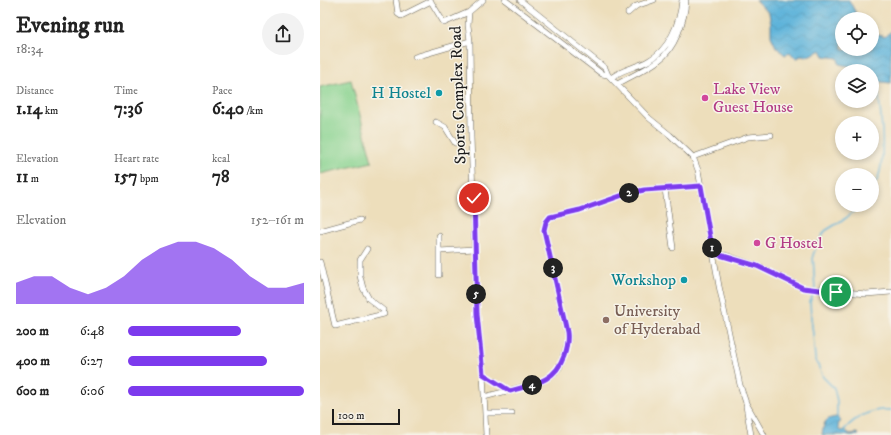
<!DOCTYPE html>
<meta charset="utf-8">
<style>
:root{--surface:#fff;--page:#f2f2f2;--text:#222;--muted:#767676;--accent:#7c3aed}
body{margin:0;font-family:"IM FELL DW Pica",serif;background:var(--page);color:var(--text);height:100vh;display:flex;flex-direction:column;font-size:15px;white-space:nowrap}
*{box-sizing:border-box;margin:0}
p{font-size:13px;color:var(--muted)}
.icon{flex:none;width:22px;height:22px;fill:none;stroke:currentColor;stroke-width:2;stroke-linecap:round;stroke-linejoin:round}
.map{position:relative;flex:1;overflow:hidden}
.side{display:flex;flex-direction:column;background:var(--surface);width:320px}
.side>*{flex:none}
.controls{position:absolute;left:515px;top:12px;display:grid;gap:8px}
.controls a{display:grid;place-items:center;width:44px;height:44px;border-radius:50%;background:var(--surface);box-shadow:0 2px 6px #0003;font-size:20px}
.scale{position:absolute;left:12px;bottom:10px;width:68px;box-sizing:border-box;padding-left:4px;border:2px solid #1c1c1c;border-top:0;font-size:11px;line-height:14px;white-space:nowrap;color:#1c1c1c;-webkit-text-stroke:3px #f7f3e8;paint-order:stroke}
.pin{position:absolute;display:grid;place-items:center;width:34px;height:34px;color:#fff;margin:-17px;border:2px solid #fff;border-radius:50%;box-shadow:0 1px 4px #0007}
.km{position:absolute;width:20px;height:20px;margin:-10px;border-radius:50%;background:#222;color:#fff;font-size:11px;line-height:20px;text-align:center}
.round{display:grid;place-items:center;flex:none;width:42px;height:42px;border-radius:21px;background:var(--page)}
.headline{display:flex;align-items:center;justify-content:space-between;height:68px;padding:0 16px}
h1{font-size:22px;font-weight:800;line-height:30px}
.metrics{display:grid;grid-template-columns:repeat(3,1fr);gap:6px;height:68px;padding:4px 16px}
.metrics div{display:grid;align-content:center}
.metrics b{font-size:17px;font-weight:800}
.metrics small{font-size:11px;font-weight:400}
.metrics p{font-size:11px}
.chart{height:112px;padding:8px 16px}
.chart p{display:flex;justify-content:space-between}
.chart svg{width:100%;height:72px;margin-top:4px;fill:var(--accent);opacity:.7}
ul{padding:0 16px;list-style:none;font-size:13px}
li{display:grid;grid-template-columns:64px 48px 1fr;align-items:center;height:30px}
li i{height:10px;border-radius:5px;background:var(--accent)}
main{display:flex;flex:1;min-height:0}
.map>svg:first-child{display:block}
.garden{fill:#89d390;stroke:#527856}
.water{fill:url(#water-waves);stroke:#3c687b}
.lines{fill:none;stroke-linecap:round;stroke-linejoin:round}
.stream{stroke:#5db3da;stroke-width:1.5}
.minor-casing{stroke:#656054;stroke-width:6}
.minor{stroke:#fff;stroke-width:5}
.route-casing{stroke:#fff;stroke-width:8}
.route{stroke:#7c3aed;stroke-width:5}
.culture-dot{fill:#0f9aa8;stroke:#f7f3e8;stroke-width:1.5}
.hotel-dot{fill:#d1479c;stroke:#f7f3e8;stroke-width:1.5}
.education-dot{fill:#8d6e63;stroke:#f7f3e8;stroke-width:1.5}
.labels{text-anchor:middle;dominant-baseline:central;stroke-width:3;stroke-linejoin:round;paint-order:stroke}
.hotel-label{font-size:16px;fill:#b23c85;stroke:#f7f3e8;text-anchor:start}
.culture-label{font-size:16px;fill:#0d838f;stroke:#f7f3e8;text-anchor:end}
.street-label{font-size:16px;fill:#1c1c1c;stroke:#f7f3e8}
.education-label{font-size:16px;fill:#785e54;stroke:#f7f3e8;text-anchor:start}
</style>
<main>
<section class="side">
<div class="headline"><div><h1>Evening run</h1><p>18:34</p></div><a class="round"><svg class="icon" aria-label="share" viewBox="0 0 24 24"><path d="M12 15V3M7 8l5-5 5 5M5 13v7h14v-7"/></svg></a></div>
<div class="metrics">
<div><p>Distance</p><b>1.14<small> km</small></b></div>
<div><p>Time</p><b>7:36</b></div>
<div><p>Pace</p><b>6:40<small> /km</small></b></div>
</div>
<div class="metrics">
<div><p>Elevation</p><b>11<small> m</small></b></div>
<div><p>Heart rate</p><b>157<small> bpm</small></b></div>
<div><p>kcal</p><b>78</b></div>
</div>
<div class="chart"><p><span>Elevation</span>152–161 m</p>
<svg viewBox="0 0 160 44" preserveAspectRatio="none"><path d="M0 44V31L10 27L20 27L30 34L40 38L50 34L60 27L70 17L80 10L90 6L100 6L110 10L120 17L130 27L140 34L150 34L160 31V44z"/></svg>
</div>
<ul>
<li><b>200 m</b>6:48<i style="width:64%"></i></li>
<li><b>400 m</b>6:27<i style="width:79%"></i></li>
<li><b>600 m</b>6:06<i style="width:100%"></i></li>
</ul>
</section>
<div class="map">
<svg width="571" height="435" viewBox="0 0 571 435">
<defs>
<pattern id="water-waves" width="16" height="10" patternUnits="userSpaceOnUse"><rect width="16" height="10" fill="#5db3da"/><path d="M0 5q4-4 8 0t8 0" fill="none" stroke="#5099ba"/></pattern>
</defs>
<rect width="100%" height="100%" fill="#f7f3e8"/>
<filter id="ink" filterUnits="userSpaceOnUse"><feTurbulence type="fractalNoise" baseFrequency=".025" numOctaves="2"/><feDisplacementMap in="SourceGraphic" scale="8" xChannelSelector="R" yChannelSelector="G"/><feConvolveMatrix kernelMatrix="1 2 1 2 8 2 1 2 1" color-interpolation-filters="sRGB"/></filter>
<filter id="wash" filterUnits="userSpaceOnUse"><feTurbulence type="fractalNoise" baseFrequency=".012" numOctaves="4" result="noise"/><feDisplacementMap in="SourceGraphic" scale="16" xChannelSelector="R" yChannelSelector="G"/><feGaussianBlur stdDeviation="0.9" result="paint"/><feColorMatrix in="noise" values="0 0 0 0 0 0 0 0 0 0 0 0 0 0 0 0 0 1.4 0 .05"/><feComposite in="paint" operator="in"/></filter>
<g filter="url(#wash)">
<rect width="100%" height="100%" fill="#eddebb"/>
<path class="garden" d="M31,80L52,162L0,174V87Z"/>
<path class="water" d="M435,0H529L539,19H522V49H552V33L565,37L571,31V83L552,81V71H539L537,68L519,64L518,58L504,56L501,50L486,57L481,56L476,59L470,52L465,55L456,47L451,36V25L449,13Z
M517,417L521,421L518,425L519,430L522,431L524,430L530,434L537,433L539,435H502C504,423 504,418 517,417Z"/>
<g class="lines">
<path class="stream" d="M552,188C554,185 557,181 558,178C567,154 560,107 557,82
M517,417V401L514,388L503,377L495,358L493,334L491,318L490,302L495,290L493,255L498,243L505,231L526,218L539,207L540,205
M524,430C536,416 554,408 571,410"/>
</g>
</g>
<g filter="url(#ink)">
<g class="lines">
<defs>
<path id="minor" d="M76,0L78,14L81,16L111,1
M110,0L124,23L149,12
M163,0L149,12L148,25L150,41L151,137L157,314L163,374L166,435
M185,0L282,74L288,75
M200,0L285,68L288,75L329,118L350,135L373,157L378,170L399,286L420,385L426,403L444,435
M308,13L316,6L334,0
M95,57L150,41
M291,78C302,69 315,68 328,61C349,50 360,23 362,0
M297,84C310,77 325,70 338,61C355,49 365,20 366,0
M116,122L125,127L135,143
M373,157L428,137L451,135
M345,189L353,248
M0,231L40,220
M119,236V275
M47,249L40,260V276L43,288L49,299L63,310
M119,251L155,249
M393,253L408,256L437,266L483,288L546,294L571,292
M0,262L15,326L64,314
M163,374L190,391
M164,397L221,382L233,374L239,368L242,361L248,338L224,230L226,222L230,217L260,210L306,194L324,190L381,186
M426,406L431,435
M165,413H192"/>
</defs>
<use href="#minor" class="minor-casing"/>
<use href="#minor" class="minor"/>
</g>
</g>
<g class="lines" filter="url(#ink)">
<defs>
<path id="route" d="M154,198L157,314L163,374L190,391C214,384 235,382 244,356C247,347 248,340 247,332L224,230L226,222L230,217L260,210L306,194L324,190L381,186L393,253L437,266L483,288L516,292"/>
</defs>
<use href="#route" class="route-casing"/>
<use href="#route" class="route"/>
</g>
<g class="culture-dot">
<circle cx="119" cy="93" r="4"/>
<circle cx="364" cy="280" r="4"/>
</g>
<g class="hotel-dot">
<circle cx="385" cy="98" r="4"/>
<circle cx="437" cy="243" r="4"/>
</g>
<circle class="education-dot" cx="286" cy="320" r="4"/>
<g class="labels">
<g class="hotel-label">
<text x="393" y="89">Lake View<tspan x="393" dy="18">Guest House</tspan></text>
<text x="445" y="243">G Hostel</text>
</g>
<g class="culture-label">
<text x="111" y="93">H Hostel</text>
<text x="356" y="280">Workshop</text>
</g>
<g class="street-label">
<text transform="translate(138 95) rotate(-92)">Sports Complex Road</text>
</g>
<g class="education-label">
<text x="294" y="311">University<tspan x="294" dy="18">of Hyderabad</tspan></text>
</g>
</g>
</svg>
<div class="controls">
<a><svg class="icon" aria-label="locate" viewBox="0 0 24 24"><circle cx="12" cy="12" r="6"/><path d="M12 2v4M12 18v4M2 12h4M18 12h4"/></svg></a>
<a><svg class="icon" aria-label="layers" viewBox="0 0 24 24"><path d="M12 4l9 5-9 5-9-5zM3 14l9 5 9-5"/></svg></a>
<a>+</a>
<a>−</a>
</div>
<div class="scale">100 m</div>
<div class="pin" style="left:516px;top:292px;background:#1e9e55"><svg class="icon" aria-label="arrive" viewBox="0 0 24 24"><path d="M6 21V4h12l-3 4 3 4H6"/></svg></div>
<div class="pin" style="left:154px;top:198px;background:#d93025"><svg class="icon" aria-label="check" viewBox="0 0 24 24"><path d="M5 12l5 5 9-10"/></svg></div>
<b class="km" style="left:392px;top:248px">1</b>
<b class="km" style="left:309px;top:193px">2</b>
<b class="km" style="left:233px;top:268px">3</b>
<b class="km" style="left:212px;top:385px">4</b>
<b class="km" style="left:156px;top:294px">5</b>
</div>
</main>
